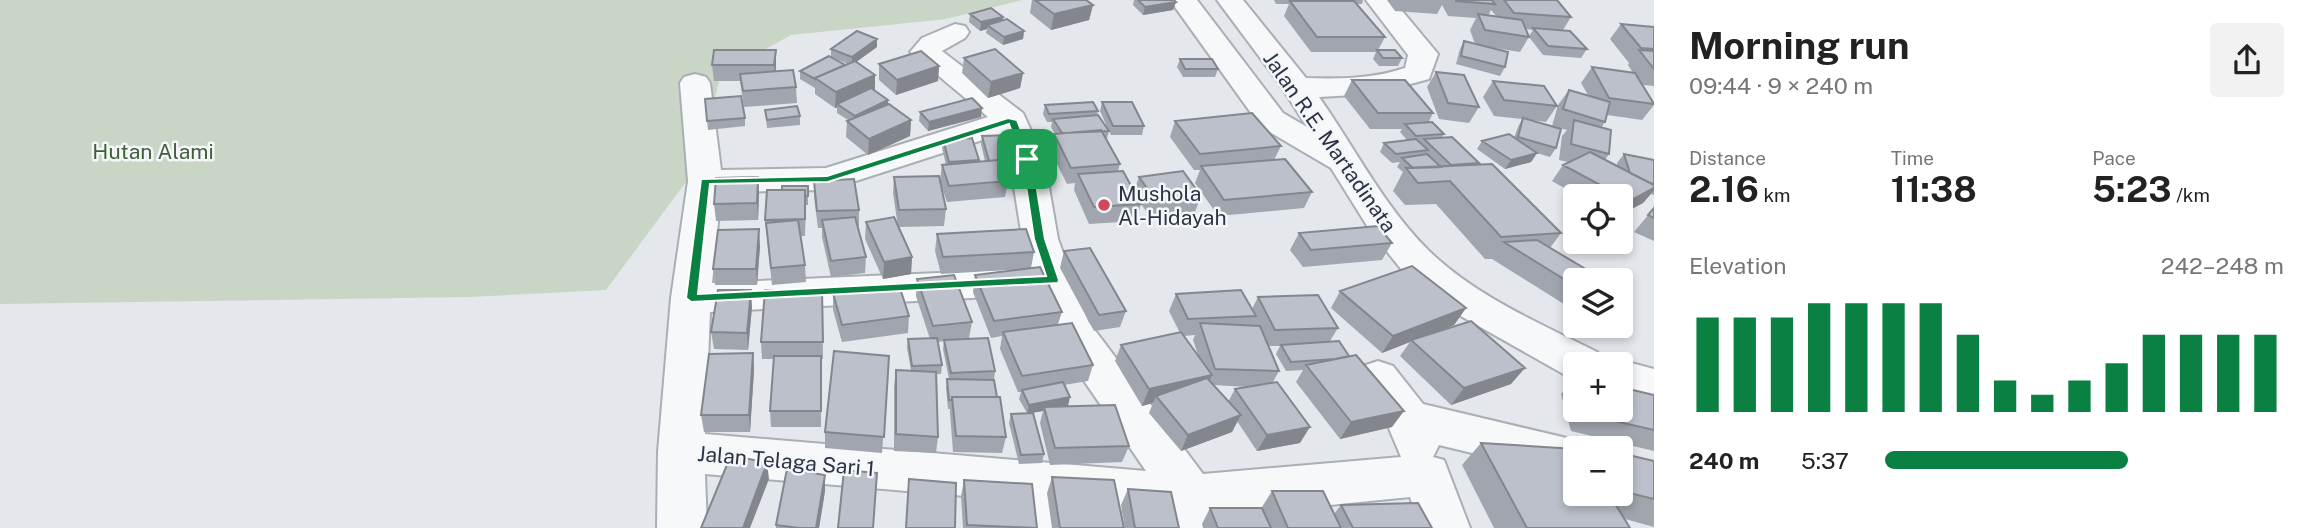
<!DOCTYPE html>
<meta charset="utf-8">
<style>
:root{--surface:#fff;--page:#f2f2f2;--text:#222;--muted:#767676;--accent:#0b8043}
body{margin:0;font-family:"Public Sans",sans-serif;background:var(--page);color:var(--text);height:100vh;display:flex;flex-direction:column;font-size:26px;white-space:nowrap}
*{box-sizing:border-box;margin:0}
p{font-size:23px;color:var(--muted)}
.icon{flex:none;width:38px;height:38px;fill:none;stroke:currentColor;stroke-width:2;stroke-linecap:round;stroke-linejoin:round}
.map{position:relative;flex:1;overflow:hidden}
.panel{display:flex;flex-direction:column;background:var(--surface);width:665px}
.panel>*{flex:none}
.controls{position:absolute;left:1563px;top:184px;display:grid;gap:14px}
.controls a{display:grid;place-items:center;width:70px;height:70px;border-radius:7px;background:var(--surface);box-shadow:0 4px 10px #0003;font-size:35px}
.pin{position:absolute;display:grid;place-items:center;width:60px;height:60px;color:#fff;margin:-30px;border-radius:14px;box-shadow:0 4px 10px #0006}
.round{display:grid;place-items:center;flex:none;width:74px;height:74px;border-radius:7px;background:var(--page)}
.headline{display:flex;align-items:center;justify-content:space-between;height:119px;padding:0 35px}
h1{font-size:38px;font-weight:700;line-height:52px}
.metrics{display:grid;grid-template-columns:repeat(3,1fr);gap:10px;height:119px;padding:7px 35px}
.metrics div{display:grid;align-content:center}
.metrics b{font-size:35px;font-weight:700}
.metrics small{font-size:19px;font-weight:400}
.metrics p{font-size:19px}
.chart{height:196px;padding:14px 35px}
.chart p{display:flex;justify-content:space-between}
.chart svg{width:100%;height:126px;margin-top:7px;stroke:var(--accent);stroke-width:6}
ul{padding:0 35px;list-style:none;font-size:23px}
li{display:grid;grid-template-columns:112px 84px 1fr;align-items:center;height:52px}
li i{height:18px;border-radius:9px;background:var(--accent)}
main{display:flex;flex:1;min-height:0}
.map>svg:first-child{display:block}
.green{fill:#c9d6c5}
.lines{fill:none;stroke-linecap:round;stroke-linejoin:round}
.minor-casing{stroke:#a9aeb7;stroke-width:4}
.minor{fill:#f7f8fa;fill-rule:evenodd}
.wall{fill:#a1a5ae;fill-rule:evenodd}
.shaded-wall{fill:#83868d}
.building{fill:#bbc0ca;stroke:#83868d;stroke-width:2}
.route{fill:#0b8043;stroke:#fff;stroke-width:2;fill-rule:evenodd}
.poi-dot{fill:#d1495b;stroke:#f4f6f9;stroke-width:2.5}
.labels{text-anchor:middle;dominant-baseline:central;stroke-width:5;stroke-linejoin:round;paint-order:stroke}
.street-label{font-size:21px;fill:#2b3445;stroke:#f4f6f9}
.park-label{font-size:21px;fill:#3f6138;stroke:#f4f6f9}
.poi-label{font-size:21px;fill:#2b3445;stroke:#f4f6f9;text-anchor:start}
</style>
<main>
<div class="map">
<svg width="1654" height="528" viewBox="0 0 1654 528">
<rect width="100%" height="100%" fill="#e4e7ec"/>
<path class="green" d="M0,0H1022L946,19L791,35L721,74L697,167L606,290L470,297L0,304Z"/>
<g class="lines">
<defs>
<path id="minor" d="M1170,0H1197L1283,113L1307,127L1279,83L1217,0H1243L1306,78C1340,79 1373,79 1405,68L1408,55L1366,0H1393L1438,54L1429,79L1373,94L1319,97C1355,148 1383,205 1428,250C1475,296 1539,323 1597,352L1603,364H1575V378L1567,376L1459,315L1401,269L1369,229L1331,168L1261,127Z
M955,24L965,26L969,32L965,38L942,51L1023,113L1044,159L1058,239L1088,321L1203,474L1401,457L1388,426L1356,378L1363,366L1378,361L1393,366L1423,404L1592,444L1594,448H1575V478L1439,445L1433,457L1444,460L1470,528H1420L1410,497L1221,516L1224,528H1174L1171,516L1063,505L1067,528H1017L1013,500L705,474L707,528H657L658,452L671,298L688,181L680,83L684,77L695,74L706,77L710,83L721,170L826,168L988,117L910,52L922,38ZM1001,134C1017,178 1016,224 1030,269L712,283L721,192L828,190ZM1037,291L1054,337L1146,471L705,434L710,312L1025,295Z
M1620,360L1654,369V403L1620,394V364H1607Z"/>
</defs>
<use href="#minor" class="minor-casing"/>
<use href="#minor" class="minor"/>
</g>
<path class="wall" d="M1032,0H1086L1093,5L1089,20L1051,30L1030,13Z
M1134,0H1174L1176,2L1173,10L1143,15L1133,5Z
M1274,0H1363L1362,4H1356L1385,37L1378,50L1402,58L1398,66H1379L1373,59L1376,52H1311L1284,16L1289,4H1276Z
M1387,0H1557L1571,17L1563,30L1587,49L1581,58L1543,55L1529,37L1520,52L1495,48L1505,67L1500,76L1456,64L1460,49L1464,41L1475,44L1470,30L1476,18L1448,16L1442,5L1437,14L1395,11ZM1491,10L1497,17L1488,16ZM1526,29L1533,30L1529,36Z
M970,14L1003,17L1002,20L1024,31L1023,39L1003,45L986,33L987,29L980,31L969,22Z
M1621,24L1654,27V86L1643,85L1654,103V105L1642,120L1607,115L1605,122L1601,128L1609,154L1605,160L1618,167L1617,163L1624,154L1654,160V195L1651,194L1643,203L1620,215V196H1578L1552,181L1563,165L1568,162L1559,160L1562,136L1567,130L1552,126L1558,105L1569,90L1588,95L1581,83L1592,67L1633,73L1628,65L1629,63L1610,39Z
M877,47L856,62L875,75V90L888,100V104L911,120L910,136L868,155L846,137L847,121L848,120L837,113V108H835L815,94V88L800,79V71L845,65L848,64L831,57V49Z
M776,50V71L796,87L797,103L744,107L740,81H714L712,65Z
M964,58L1023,73L1020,88L988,98L962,73Z
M1180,59L1218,69L1215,77H1183L1177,67Z
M879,64L939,66L938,81L896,95L879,80Z
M1436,72L1479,107L1469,123L1439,119L1427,87Z
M1352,80L1433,113L1428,123L1444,134L1442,138L1479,163L1478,165L1561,233L1550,248L1575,280V311L1492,259H1485L1436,204L1405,205L1393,191L1403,172L1397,167L1400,162L1392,163L1380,152L1384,143L1407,140L1400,132L1402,129H1370L1344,96Z
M1493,81L1557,106L1546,122L1531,120L1556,148L1550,157L1537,153L1531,162L1505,169L1477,149L1482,141L1514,138L1518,127L1522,119L1494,116L1483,97Z
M705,99L745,118V126L708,130Z
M1102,102L1144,126L1142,135H1111L1109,131L1107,139L1120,164L1118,171L1134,191L1139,177L1201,196L1195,212L1151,218L1141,204L1136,221L1089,224L1074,190L1075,183L1067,184L1050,150L1054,134H1055L1051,127L1052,122H1047L1043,114L1045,105L1098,111L1097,115L1108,129L1100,111Z
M765,110L800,116V125L767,128Z
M920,112L981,117L928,131L919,121Z
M1175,121L1281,146L1274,160L1312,192L1304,208L1218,216L1195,183L1200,170H1194L1170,137Z
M982,136L1020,163L1019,172L1004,173L1008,181L1005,197L947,202L941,185L946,209L944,226L898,227L893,193L894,177L940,180L942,165H946L942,148L943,139L979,160V162L985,161L981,144Z
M758,177L759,193L758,220L716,221L714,204Z
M814,181L859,210V226H857L866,257L865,273L831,277L822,237V228H818L814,197Z
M808,186V205H806L805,236H801L805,265L806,282L772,285L765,220L782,190Z
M1654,208V241L1634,232Z
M866,222L912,257L911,274L883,279L865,239Z
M1299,233L1392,243L1382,260L1303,267L1290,250Z
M937,234L1034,252L1031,268L1062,312L1058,324L1093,365L1088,381L1064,385L1067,406L1129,446L1122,462L1050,465L1040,423L1043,411L1029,413L1044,454L1042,463L1019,464L1009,423L1011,414L1027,413L1019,399L1021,392H1018L1000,349L1002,336L991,338L973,292L975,275L1022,269L941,274L935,251Z
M760,246L757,285H715L713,269Z
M1064,251L1126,311L1120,327L1094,331L1060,268Z
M917,279L972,322L969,338L959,340L995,371L994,380L1006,437L1002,453L953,452L950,413V409H948L946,388L947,379H949L943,349L944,341L938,342L942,365L941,374H937L938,437L936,453L894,451V386L896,370H911L907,348L908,339H930L916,296Z
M822,290L823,359H821V427H771L770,411L774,359H762L761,342Z
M1340,291L1466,308L1454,325L1434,333L1511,384L1451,405L1400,356L1410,342L1382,353L1331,308Z
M833,293L909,316L908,333L842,342L833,310Z
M1176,294L1252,309L1258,297L1338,328L1330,341L1392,427L1340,439L1296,382L1303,370L1286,371L1276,354L1280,346H1269L1279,371L1273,382L1300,443L1257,451L1237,421L1232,432L1181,451L1149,413L1153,403L1142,406L1115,361L1121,345L1180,333L1169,311ZM1195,335L1193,340L1198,355L1184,336ZM1214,385L1247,387L1235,389L1228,402Z
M752,307L748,350L714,349L711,332Z
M753,353L754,370L750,432H704L701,415Z
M889,356L882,453L825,448V432Z
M1575,378V410H1620L1654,395V451L1571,431L1561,394Z
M1481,443L1575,494H1620V453L1654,461V527L1625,519L1630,528H1494L1462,465Z
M1052,477L1124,528H1052L1047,493Z
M964,480L1037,528H963L961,496Z
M1128,489L1179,528H1125L1121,505Z
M825,491L819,528H776V525Z
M1272,491L1334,514L1341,505L1432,528H1271L1262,507Z
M1210,508L1271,528H1203L1202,524Z"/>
<path class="shaded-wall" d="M1176,2L1173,10L1143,15L1145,7Z
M1093,5L1089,20L1051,30L1054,14Z
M1003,17L1002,25H987V29L980,31L981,22Z
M1024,31L1023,39L1003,45L1004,37Z
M877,39V47L852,65V57Z
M776,50V66L775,81L774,65Z
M939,66L938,81L896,95L897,80Z
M1023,73L1020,88L988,98L991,82Z
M875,75V90L837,104V108H835L836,92Z
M888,100V109L855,125V116Z
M982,108L981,117L928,131L929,122Z
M911,120L910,136L868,155L869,139Z
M1537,153L1531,162L1505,169L1511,160Z
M758,177L759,193L758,220L757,203Z
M1654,188V190L1643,203L1620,215V212L1630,201Z
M759,229L760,246L757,285L756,269Z
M912,257L911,274L883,279L884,262Z
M751,290L752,307L748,350L747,333Z
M1466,308L1454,325L1413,341L1411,340L1410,342L1382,353L1393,336Z
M753,353L754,370L750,432L749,415Z
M1525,368L1511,384L1451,405L1464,388Z
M1212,375L1204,392L1156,396L1153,403L1142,406L1149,389Z
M1070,397L1068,406L1044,407L1043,411L1027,414L1029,405Z
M1404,411L1392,427L1340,439L1351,422Z
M1241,415L1232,432L1181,451L1188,435Z
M1310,427L1300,443L1257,451L1267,435Z
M767,463L769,479L750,528H743Z
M825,475V491L819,528H816Z"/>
<path class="building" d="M1035,0H1086L1093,5L1054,14Z
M1138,0H1174L1176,2L1145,7Z
M1323,0H1347L1348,1H1324Z
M1456,0H1492L1495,4L1456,1Z
M1504,0H1557L1571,17L1514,13Z
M1290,1H1354L1385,37H1317Z
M991,8L1003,17L981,22L970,14Z
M1478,14L1522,20L1529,37L1485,30Z
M1007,19L1024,31L1004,37L987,25Z
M1621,24L1654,27V49L1641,48Z
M1533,28L1570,31L1587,49L1548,46Z
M857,31L877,39L852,57L831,49Z
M1464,41L1508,52L1505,67L1461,56Z
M995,49L1023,73L991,82L964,58Z
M714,50H776L774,65H712Z
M1377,50H1395L1402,58H1383Z
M1639,50L1654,51V69Z
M921,51L939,66L897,80L879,64Z
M829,56L845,65L815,78V79L800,71Z
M1180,59H1212L1218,69H1185Z
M855,61L875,75L836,92L815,78Z
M1592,67L1635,73L1654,104L1609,98Z
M793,70L796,87L743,91L740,74Z
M1436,72L1464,75L1479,107L1448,103Z
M1352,80H1405L1433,113H1378Z
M1493,81L1544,86L1557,106L1504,100Z
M871,88L888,100L855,116L837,104Z
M1569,90L1610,102L1605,122L1563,109Z
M741,96L745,118L707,121L705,99Z
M972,98L982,108L929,122L920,112Z
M1093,102L1098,111L1049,114L1045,105Z
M1102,102H1132L1144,126H1113Z
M889,104L911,120L869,139L847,121Z
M797,106L800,116L767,120L765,110Z
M1252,113L1281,146L1200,154L1175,121Z
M1098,115L1109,131L1062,133L1053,119Z
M1523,118L1561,129L1556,148L1518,137Z
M1574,120L1611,130L1609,154L1571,144Z
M1432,122L1444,134L1416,136L1405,124Z
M1101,130L1120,164L1071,168L1054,134Z
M1509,134L1537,153L1511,160L1482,141Z
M1011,135L1020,163L1000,164L998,160L989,161L982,136Z
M1452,137L1479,163L1451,165L1424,139Z
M972,138L979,160L949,162L943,139Z
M1416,139L1428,150L1396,154L1384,143Z
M1590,152L1654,185V188L1630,201L1563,165Z
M1427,154L1441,167L1413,168L1402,158Z
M1624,154L1654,160V184L1650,183L1630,173Z
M1285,159L1312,192L1224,200L1201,166Z
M998,160L1008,181L949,186L942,165Z
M1492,164L1561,233L1501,237L1450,181L1418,183L1406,168Z
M1123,171L1141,204L1094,207L1078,174Z
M1183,171L1201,196L1157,202L1139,177Z
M939,176L946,209L899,210L894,177Z
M758,177L757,203L714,204L716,178Z
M854,179L859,210L817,211L814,181Z
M782,186H808V196H805V190H782Z
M767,190H805V219L765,220Z
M1654,208V218L1648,215Z
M855,217L866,257L831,261L822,220Z
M894,217L912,257L884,262L866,222Z
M798,220L805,265L771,268L766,223Z
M1378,226L1392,243L1311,250L1299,233Z
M759,229L756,269H713L718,230Z
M1026,229L1034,252L943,257L937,234Z
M1537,240L1604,280H1575V286L1504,242Z
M1090,248L1126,311L1099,315L1064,251Z
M1412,266L1466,308L1393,336L1340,291Z
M1040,267L1062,312L994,321L975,275Z
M954,275L972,322L933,326L917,279Z
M899,285L909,316L842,325L833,293Z
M718,290H751L747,333L711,332Z
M765,290H822L823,342H761Z
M1241,290L1256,316L1188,319L1176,294Z
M1318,295L1338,328L1275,330L1258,297Z
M1471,321L1525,368L1464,388L1411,340Z
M1072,323L1093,365L1022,376L1003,332Z
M1200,323L1260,326L1279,371L1215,369Z
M1181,332L1212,375L1149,389L1121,345Z
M937,338L942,365L912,366L908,339Z
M988,338L995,371L951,373L944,340Z
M1339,341L1349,356L1335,359L1291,362L1281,345Z
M834,351L889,356L884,437L825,432Z
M753,353L749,415H701L709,354Z
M1356,355L1404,411L1351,422L1306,365Z
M774,356H821V411H770Z
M896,370L936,372L938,437L896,434Z
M1207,378L1241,415L1188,435L1156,396Z
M947,379L994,380L997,397H952V400H949Z
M1063,382L1070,397L1029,405L1022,390Z
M1277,382L1310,427L1267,435L1235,389Z
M1620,387L1654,395V430L1588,415L1586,410H1620Z
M952,397H1000L1006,437L956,436Z
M1115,405L1129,446L1055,448L1044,407Z
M1033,413L1044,454L1021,455L1011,414Z
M1481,443L1575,449V494H1609L1630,528H1527Z
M1620,453L1654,461V499L1629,493L1620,468Z
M731,455L767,463L743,528H701Z
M787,469L825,475L816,528H799L776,525Z
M844,470L877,473L873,528H838Z
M1052,477L1114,480L1124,528H1060Z
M909,479L956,483L955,528H906Z
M964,480L1032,484L1037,528L967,525Z
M1128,489L1171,492L1179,528H1135Z
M1272,491H1323L1341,528H1288Z
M1418,503L1432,528H1353L1341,505Z
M1210,508H1262L1271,528H1218Z"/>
<path class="route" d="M1008,118L1017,120L1032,159L1045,239L1059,280L1058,283L691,302L686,298L701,179L827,176ZM1009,124L1022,159L1034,239L1046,276L698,294L710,184L828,182Z"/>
<circle class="poi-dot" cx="1104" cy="205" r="7"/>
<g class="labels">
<g class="street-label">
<text transform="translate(1330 142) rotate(55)">Jalan R.E. Martadinata</text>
<text transform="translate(786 461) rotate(5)">Jalan Telaga Sari 1</text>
</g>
<g class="park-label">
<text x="153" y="151">Hutan Alami</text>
</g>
<g class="poi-label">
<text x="1118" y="193">Mushola<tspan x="1118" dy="24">Al-Hidayah</tspan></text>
</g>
</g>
</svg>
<div class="controls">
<a><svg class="icon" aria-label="locate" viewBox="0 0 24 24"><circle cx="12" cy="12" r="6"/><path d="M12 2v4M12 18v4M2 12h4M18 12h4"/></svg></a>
<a><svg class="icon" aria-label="layers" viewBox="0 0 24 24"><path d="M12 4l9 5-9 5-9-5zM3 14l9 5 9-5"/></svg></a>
<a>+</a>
<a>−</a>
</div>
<div class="pin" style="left:1027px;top:159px;background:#1e9e55"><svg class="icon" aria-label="arrive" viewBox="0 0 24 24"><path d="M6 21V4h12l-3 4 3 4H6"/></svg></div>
</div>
<section class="panel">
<div class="headline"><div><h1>Morning run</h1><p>09:44 · 9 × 240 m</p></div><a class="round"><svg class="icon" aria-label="share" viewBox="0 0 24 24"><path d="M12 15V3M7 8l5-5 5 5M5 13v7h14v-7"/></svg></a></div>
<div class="metrics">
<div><p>Distance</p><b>2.16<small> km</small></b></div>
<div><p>Time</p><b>11:38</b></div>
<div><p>Pace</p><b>5:23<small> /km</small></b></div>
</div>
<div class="chart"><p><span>Elevation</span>242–248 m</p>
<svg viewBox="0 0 160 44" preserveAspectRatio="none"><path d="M5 44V11M15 44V11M25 44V11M35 44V6M45 44V6M55 44V6M65 44V6M75 44V17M85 44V33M95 44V38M105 44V33M115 44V27M125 44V17M135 44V17M145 44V17M155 44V17"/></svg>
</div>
<ul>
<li><b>240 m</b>5:37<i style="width:61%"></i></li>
</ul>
</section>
</main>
